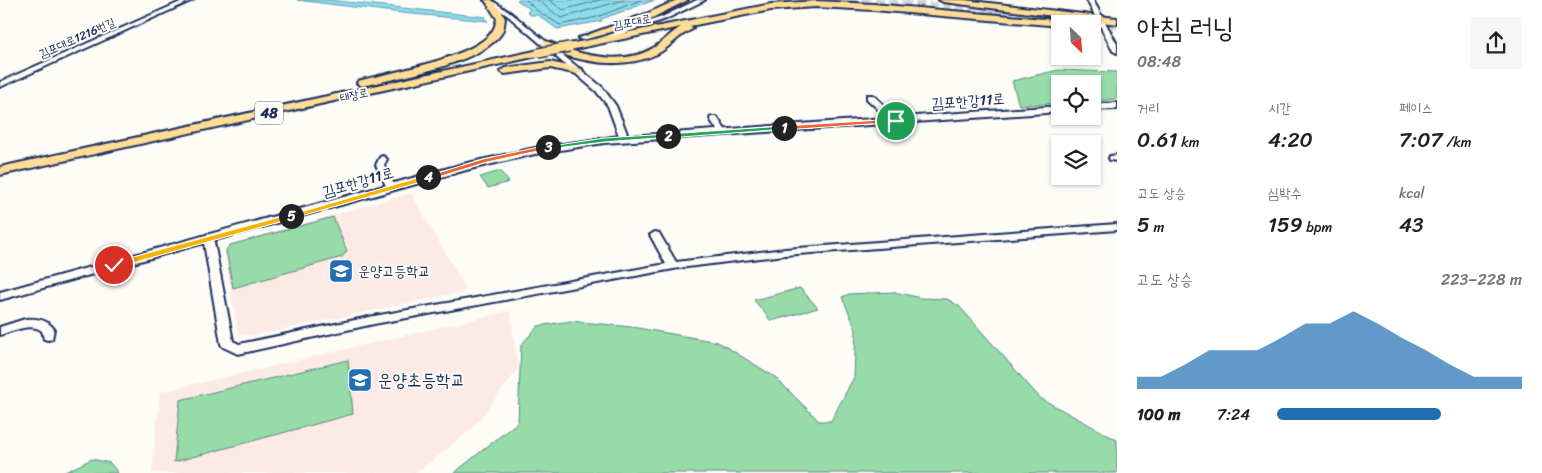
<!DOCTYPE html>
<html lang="ko">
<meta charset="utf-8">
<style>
:root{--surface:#fff;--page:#f6f6f6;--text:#202124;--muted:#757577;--accent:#1f6fb2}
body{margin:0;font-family:Sriracha,"Poor Story",sans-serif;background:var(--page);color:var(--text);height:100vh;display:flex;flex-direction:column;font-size:19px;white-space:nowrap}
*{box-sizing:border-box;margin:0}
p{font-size:16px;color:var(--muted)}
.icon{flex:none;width:28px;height:28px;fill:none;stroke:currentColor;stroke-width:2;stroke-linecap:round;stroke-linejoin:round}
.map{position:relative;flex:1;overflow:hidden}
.side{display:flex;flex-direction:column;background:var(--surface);width:425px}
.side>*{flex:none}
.needle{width:32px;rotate:155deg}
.controls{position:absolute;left:1051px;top:15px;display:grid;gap:10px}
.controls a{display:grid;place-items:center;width:50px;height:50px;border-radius:0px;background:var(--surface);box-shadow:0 1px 4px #0004;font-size:25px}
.pin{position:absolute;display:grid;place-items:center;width:42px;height:42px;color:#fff;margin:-21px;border:2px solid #fff;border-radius:50%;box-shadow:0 1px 5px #0007}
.km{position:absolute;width:25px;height:25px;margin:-12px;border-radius:50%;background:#222;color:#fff;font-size:14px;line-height:25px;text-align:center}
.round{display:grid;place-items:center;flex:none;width:52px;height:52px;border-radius:0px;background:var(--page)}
.summary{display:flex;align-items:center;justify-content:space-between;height:85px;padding:0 20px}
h1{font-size:28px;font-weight:600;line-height:38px}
.metrics{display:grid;grid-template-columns:repeat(3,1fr);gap:8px;height:85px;padding:5px 20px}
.metrics div{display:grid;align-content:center}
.metrics b{font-size:21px;font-weight:600}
.metrics small{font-size:14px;font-weight:400}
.metrics p{font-size:14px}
.chart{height:140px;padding:10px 20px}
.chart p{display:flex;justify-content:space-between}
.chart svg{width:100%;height:90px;margin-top:5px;fill:var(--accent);opacity:.7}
ul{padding:0 20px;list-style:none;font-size:16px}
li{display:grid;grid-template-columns:80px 60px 1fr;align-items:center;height:38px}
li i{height:12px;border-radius:6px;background:var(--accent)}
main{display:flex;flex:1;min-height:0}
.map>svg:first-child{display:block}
.built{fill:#fdeae6}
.green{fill:#96dba8;stroke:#588583}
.water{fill:#8cdce9;stroke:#5f97b1}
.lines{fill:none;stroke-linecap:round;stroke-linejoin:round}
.shore{stroke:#487496;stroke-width:1}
.secondary-tunnel{stroke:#d0d3d8;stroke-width:9;stroke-dasharray:9 4.5;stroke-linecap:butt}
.primary-tunnel{stroke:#d0d3d8;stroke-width:9;stroke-dasharray:9 4.5;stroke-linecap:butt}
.minor-casing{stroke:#1b2f5e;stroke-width:4}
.tertiary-casing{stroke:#1b2f5e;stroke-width:4}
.primary-casing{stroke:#1b2f5e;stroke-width:4}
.minor{fill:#fdfcf7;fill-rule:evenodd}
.tertiary{fill:#fdfcf7;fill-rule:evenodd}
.primary{fill:#ffdd96;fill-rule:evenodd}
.primary-bridge-casing{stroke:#1b2f5e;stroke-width:12;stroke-linecap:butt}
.primary-bridge{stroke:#ffdd96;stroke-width:9}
.split-1{fill:#f0652b;stroke:#fff}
.split-2{fill:#22a559;stroke:#fff}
.split-3{fill:#22a559;stroke:#fff}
.split-4{fill:#f0652b;stroke:#fff}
.split-5{fill:#f5b400;stroke:#fff}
.split-6{fill:#f5b400;stroke:#fff}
.labels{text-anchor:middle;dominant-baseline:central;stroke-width:4;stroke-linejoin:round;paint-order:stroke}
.far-street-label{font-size:12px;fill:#1b2f5e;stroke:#fdfcf7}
.shield{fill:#fdfcf7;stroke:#5f6c8c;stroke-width:1}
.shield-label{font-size:14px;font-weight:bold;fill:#1b2f5e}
.street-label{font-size:15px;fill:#1b2f5e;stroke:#fdfcf7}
.poi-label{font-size:15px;fill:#1b2f5e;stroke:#fdfcf7;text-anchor:start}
.near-poi-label{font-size:18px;fill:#1b2f5e;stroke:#fdfcf7;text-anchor:start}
</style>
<main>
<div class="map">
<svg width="1117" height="473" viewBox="0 0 1117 473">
<rect width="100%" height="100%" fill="#fdfcf7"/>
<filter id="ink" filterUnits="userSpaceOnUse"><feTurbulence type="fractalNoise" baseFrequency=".02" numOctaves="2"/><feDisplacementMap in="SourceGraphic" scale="10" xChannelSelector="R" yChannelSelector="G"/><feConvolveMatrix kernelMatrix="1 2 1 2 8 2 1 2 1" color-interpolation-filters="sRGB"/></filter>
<g filter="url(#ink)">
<path class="built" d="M411,193L467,291L251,336L238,334L224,250L229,245Z
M510,311L518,369L473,428L417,473H152L160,392Z"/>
<path class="green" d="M1058,70L1117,72V99L1093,101L1092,84H1060V103L1019,105L1012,81Z
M500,171L509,182L488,188L480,177Z
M333,217L347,251L342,257L233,288L226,250L230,245Z
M800,288L818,308L771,321L754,300Z
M895,292L921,298L947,299L959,306L1040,398L1117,440V473H454L518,422L521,345L538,326L571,321L632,327L718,342L775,377L819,421H831L854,377L856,329L842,297L849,294Z
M348,360L353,414L174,462L180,400Z
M92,459L110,463L118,473H63Z"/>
<path class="water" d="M297,0H329L486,17L484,18L488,21L402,13Z
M517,0H655L601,19L602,21L557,29L538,15H531L527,12L530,9Z"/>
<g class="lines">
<path class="shore" d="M526,0L536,10L560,25L597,17L641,0
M537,0L561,18L624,0
M549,0L563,10L600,0"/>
<path class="secondary-tunnel" d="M848,0L1003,13"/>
<path class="primary-tunnel" d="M978,5L1007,11L1117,25"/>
<defs>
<path id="minor" d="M867,95H873L899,119V123H893L867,99Z
M711,117H717L726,131L725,133H719L710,119Z
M1117,155V161L1110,160L1109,158L1110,156Z
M383,156L387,159L384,165L396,188L394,190H388L376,165L380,157Z
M1117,224V230L785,255L679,268L374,324L238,354L223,347L221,344L203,237L208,234L213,237L233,341L239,344L374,316L666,264L650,235L655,232L659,233L676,262L785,249Z
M25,319C36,318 47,319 54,329L52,339L48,340L44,339L42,331C30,322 12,332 0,335V327Z"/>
<path id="tertiary" d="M185,0H193L0,87V82Z
M484,0H491L511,13L602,87L616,106L628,136L1060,106V112L604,143L535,154L470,169L0,300V292L463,164L535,148L619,136L608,106L596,91L507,15Z
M697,0H705L666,19L603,40L597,39L662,17Z
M1087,0H1093L1117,44V53L1113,51Z
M604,31L606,32V34L582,40L578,38Z
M1117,103V109L1092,110V104Z"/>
<path id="primary" d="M485,0H492L501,10L505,19C504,24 504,30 501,34C479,64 398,78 362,86L357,83L358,81C388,73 479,57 493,30C495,27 496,22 497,19Z
M677,0H688L652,18L595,37H589L587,35L646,14Z
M939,0H964L1117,18V24L943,2Z
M816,1L873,4L1067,21L1071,24H1060V26L873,10L816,7L771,10L690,26L693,28L691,30C677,36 670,48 657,54C627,68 592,64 562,54C555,51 547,49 541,44L546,41L565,48L566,45L569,44L771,4ZM681,27C670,33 664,42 653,48C629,63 595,58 570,50Z
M539,50L542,51V55L0,175V167Z
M550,62L582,69L583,71L578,74L550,68L505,74L500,71L505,68Z"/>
</defs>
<use href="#minor" class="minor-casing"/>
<use href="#tertiary" class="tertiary-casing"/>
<use href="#primary" class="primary-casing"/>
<use href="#minor" class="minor"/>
<use href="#tertiary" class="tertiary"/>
<use href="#primary" class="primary"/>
<defs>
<path id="primary-bridge" d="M539,53L569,47"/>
</defs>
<use href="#primary-bridge" class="primary-bridge-casing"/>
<use href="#primary-bridge" class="primary-bridge"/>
</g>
</g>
<path class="split-1" d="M896,119H898V122L784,130L780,128L784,126Z"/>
<path class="split-2" d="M784,126L786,127V129L668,138L664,136L668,134Z"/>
<path class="split-3" d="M668,134L671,136L670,137L604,142L548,149L545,147L604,138Z"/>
<path class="split-4" d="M548,145L552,147L551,148L487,162L428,180L425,177L483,159Z"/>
<path class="split-5" d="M428,175L431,176V179L294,218L287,216Z"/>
<path class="split-6" d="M291,214L294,215V218L114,268L110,265L111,263Z"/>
<defs>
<symbol id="school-square" viewBox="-11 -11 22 22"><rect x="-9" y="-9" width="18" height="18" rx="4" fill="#1f6fb2" stroke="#fdfcf7"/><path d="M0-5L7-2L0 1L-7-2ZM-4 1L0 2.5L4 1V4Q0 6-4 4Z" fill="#fff"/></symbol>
</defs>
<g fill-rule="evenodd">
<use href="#school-square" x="327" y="257" width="28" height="28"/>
<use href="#school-square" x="346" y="366" width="28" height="28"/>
</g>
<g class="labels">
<g class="far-street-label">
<text transform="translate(632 22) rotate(-11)">김포대로</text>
<text transform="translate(77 38) rotate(-24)">김포대로1216번길</text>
<text transform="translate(354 95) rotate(-12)">태장로</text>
</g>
<rect class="shield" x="255" y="101.5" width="28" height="23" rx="4"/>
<g class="shield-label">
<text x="269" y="113">48</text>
</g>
<g class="street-label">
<text transform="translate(968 101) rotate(-4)">김포한강11로</text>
<text transform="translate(358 182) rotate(-16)">김포한강11로</text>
</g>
<g class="poi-label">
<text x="358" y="271">운양고등학교</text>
</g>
<g class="near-poi-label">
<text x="378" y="380">운양초등학교</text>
</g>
</g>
</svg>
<div class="controls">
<a><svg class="needle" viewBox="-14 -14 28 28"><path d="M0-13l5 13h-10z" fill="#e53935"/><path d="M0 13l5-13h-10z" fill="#757577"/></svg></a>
<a><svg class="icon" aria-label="locate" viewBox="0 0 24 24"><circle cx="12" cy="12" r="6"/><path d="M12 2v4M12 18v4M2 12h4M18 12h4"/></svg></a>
<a><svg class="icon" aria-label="layers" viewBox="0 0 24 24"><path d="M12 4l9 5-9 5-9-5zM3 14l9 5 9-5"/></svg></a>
</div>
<div class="pin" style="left:896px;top:121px;background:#1e9e55"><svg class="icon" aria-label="arrive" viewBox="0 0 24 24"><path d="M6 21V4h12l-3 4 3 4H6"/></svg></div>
<div class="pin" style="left:114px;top:265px;background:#d93025"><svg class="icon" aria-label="check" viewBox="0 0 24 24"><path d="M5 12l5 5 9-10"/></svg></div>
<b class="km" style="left:784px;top:128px">1</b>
<b class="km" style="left:668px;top:136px">2</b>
<b class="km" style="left:548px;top:147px">3</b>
<b class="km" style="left:428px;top:177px">4</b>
<b class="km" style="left:291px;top:216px">5</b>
</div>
<section class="side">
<div class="summary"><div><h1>아침 러닝</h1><p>08:48</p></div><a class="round"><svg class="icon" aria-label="share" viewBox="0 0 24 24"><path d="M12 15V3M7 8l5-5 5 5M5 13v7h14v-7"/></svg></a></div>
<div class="metrics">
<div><p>거리</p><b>0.61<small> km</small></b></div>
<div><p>시간</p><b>4:20</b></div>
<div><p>페이스</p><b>7:07<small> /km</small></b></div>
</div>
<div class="metrics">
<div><p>고도 상승</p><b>5<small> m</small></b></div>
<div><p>심박수</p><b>159<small> bpm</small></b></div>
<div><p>kcal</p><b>43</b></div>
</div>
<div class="chart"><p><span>고도 상승</span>223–228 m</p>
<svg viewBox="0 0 160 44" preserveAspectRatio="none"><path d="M0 44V38L10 38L20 32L30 25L40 25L50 25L60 19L70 12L80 12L90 6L100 12L110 19L120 25L130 32L140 38L150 38L160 38V44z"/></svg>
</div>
<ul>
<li><b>100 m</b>7:24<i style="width:67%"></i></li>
</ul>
</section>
</main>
